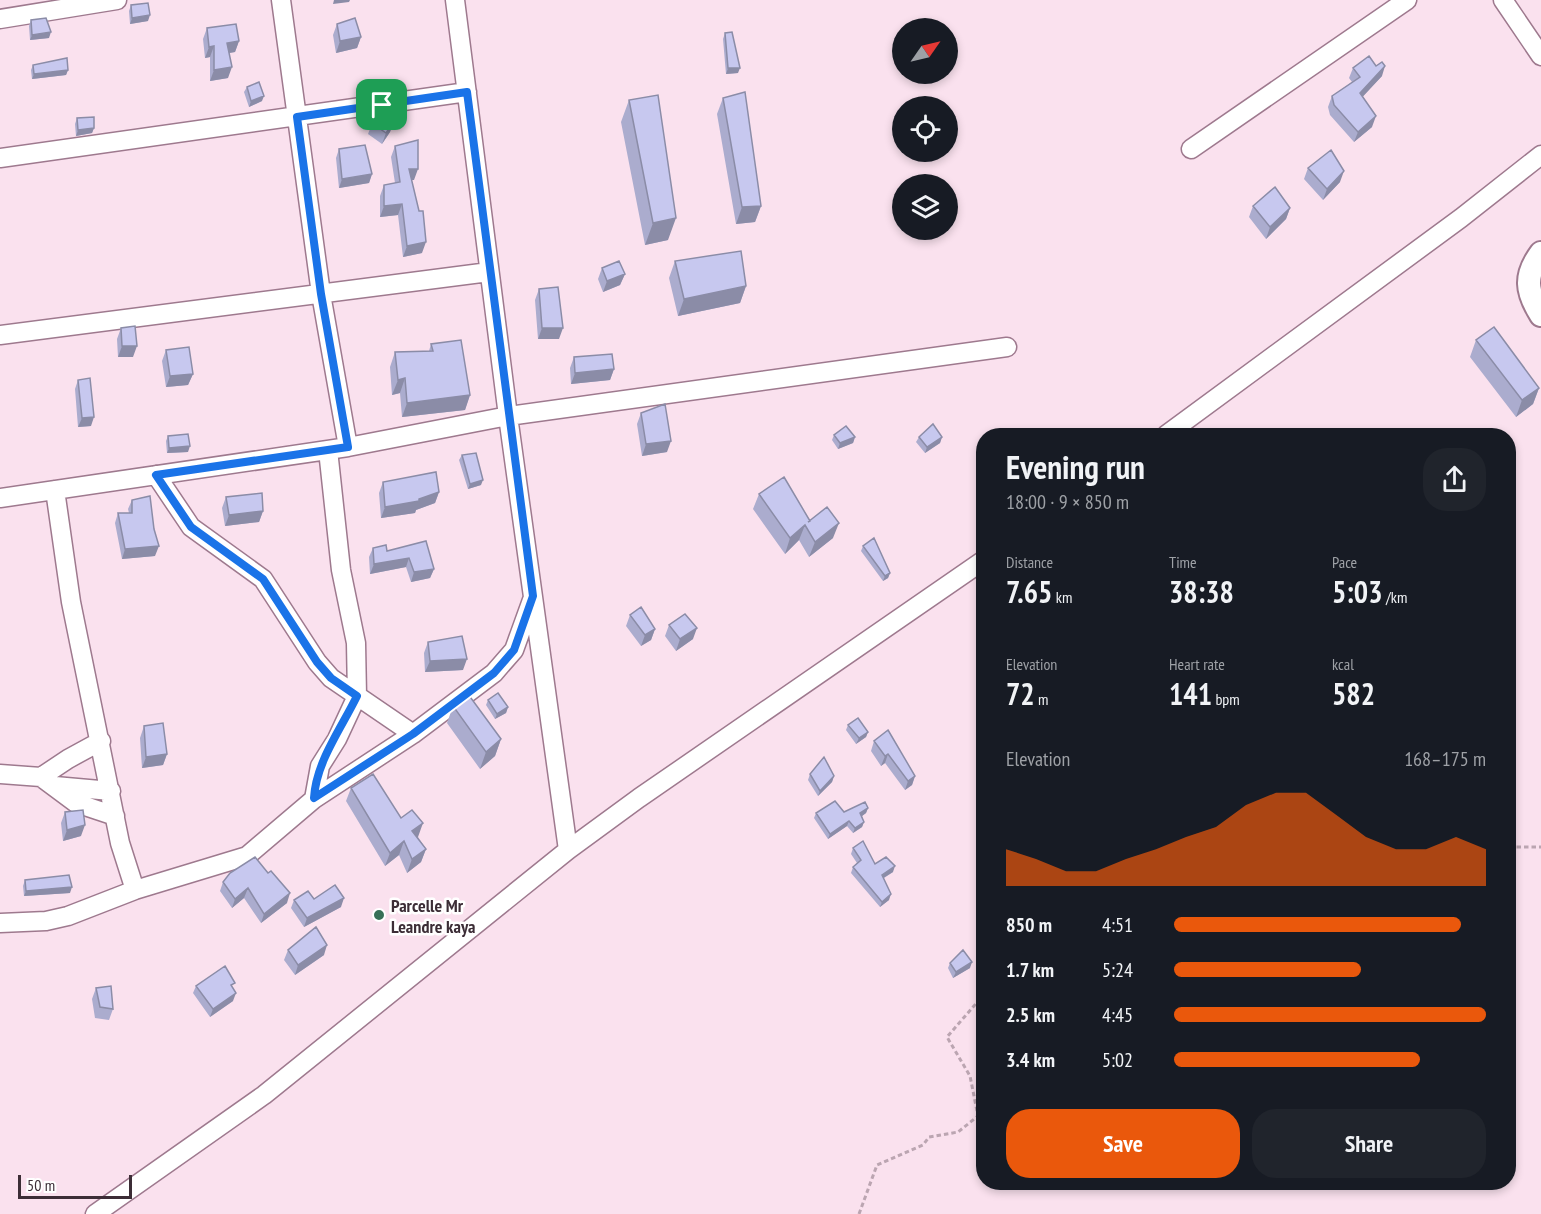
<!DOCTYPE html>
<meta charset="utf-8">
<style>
:root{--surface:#171b24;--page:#20242c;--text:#f1f3f6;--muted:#9ea1a6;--accent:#ea580c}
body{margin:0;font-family:"PT Sans Narrow",sans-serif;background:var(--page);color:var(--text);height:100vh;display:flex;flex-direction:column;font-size:22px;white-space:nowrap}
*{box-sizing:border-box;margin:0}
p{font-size:20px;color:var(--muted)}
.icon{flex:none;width:33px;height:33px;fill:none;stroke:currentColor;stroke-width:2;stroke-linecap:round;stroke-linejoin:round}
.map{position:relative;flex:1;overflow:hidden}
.panel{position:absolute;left:976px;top:428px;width:540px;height:762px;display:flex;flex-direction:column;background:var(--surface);border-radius:24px;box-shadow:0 3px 9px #0003}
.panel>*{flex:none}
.needle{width:39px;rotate:56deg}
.buttons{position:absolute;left:892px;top:18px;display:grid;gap:12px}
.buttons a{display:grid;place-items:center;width:66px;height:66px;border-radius:50%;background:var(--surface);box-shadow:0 3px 9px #0003;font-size:30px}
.scale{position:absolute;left:18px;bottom:15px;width:114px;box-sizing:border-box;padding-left:6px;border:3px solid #3c2d36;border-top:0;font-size:16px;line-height:21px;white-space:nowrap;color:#3c2d36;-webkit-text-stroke:4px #fff;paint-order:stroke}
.pin{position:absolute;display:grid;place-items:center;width:51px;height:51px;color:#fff;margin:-26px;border-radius:12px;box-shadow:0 3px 9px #0006}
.round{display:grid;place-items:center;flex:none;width:63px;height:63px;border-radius:24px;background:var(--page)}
.headline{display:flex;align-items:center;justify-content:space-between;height:102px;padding:0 30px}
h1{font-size:33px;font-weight:700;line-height:45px}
.stats{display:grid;grid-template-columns:repeat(3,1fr);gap:9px;height:102px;padding:6px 30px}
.stats div{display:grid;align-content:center}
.stats b{font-size:30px;font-weight:700}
.stats small{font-size:16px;font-weight:400}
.stats p{font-size:16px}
.chart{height:168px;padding:12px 30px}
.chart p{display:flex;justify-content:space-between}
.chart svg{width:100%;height:108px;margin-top:6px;fill:var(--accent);opacity:.7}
.primary-button{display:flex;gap:12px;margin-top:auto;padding:12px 30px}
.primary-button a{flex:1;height:69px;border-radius:24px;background:var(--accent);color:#fff;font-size:24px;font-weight:700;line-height:69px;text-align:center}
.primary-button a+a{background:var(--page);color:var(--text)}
ul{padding:0 30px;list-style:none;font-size:20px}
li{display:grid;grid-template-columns:96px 72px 1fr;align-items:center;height:45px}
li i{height:15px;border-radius:8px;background:var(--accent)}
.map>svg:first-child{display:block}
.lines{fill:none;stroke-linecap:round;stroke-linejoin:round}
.minor-casing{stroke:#9e798e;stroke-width:21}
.tertiary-casing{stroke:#9e798e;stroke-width:26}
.path{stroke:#bba5b1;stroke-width:3;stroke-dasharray:4.5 3;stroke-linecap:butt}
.minor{stroke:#fff;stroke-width:18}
.tertiary{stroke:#fff;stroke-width:22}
.wall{fill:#abacce}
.shaded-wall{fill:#8b8ca7}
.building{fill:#c7c8ef;stroke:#8b8ca7;stroke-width:1.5}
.route-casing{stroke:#fff;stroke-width:12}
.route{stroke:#1a73e8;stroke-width:8}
.poi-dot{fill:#376f57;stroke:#fff;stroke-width:2}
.labels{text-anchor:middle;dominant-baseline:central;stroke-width:5;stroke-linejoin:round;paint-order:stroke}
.poi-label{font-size:18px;font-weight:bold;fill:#3c2d36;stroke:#fff;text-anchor:start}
</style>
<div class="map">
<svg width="1541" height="1214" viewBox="0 0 1541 1214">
<rect width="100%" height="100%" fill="#fae1ee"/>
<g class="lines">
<defs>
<path id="minor" d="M281,0L321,294L348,447
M455,0L508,416L568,850
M1503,0L1541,56
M0,19L117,0
M1191,149L1407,0
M0,158L467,92
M0,335L489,272
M1166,435L1461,218L1541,155
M156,475L191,527L263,579L317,662L331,678L413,734
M55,490L71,602L120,843L135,890
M0,498L348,447L508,416L1007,347
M0,774L41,777L76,803L115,816
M41,777L68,759L101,741
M55,786L111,791
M314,799L320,766L337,739L357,696L356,643L341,570L328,450
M0,923L46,921L68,916L135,890L247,856L314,799L413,734L494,673L514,650L532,600
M95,1214L264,1095L568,850L639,798L984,560"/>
<path id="tertiary" d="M1541,253C1524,276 1526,291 1541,315"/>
</defs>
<use href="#minor" class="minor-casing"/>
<use href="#tertiary" class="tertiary-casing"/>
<path class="path" d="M1509,847H1541
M859,1214L877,1165L923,1145L929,1137L958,1132L978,1116L970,1076L947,1037L980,999L984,998"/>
<use href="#minor" class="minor"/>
<use href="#tertiary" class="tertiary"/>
</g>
<path class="wall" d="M131,5L148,21L130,24L129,11Z
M31,20L49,38L30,40L29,26Z
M337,24L361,37L357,48L336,53L333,35Z
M207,28L239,41L235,52L229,53L228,78L210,81V57L205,58L203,39Z
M725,33L738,73L726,74L723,39Z
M33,65L68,70L66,75L32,79L31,70Z
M1353,68L1382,76L1362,97L1372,127L1354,142L1330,115L1328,107L1332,96L1352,82L1349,78Z
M247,87L262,101L249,107L244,92Z
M723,98L761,206L755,222L736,224L717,114Z
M629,100L668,240L645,245L621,122Z
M377,111L394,121L390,132L382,144L368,134Z
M77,118L94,128L92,133L76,136L75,124Z
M395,146L414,180H411L422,253L403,257L398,215L380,217V196L384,185L395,183L391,157Z
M339,149L372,174L369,183L339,188L336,158Z
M1308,168L1340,182L1323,200L1304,179Z
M1253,206L1290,208L1286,219L1266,239L1249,217Z
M675,261L746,286L740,303L678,316L669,278Z
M602,268L625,274L620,285L603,292L598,279Z
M539,289L559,339H538L535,300Z
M121,328L133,357H118L117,339Z
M1476,340L1539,388L1533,404L1516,417L1470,357Z
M431,344L470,395L465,410L402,417L400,393L392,395L390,367L395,352L429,351Z
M166,350L193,374L188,385L166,387L162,361Z
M574,357L614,369L610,380L571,384L570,368Z
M78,380L91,426L78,427L75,389Z
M641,413L667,452L642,456L637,424Z
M834,435L855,437L853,443L838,449L832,440Z
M168,436L188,452L167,453L166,441Z
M919,437H942L940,443L925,453L916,442Z
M462,455L481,485L468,489L459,460Z
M383,482L439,492L435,503L416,510L415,513L381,518L379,493Z
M759,494L809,521L833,538L809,557L799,540L785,554L753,509Z
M226,497L263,511L259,522L225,526L222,508Z
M132,500L154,529L155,556L122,559L115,523L118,513H129L128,509Z
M426,541L434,569L430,578L411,582L406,567L370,574L369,557L373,548L387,551Z
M863,546L890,573L888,578L883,581L861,551Z
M630,615L655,629L651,640L641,646L626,626Z
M669,625L693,639L676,651L665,636Z
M428,642L463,670L425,672L424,653Z
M488,700L508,707L506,713L495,719L486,705Z
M453,706L501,739L495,756L480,769L447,723Z
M848,725L868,732L866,737L856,744L846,730Z
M144,726L167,754L163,765L142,768L140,738Z
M874,741L915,776L912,785L905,790L885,763L881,766L871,751Z
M810,774L834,776L832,782L818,796L808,780Z
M351,788L401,818L418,837L426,849L421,862L407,873L399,855L385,866L346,801Z
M868,808L866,813L862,816L864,822L862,827L853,833L847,826L828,839L814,818L816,813L844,812Z
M65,812L81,836L63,841L61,823Z
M853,848L875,864L893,872L884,878L889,900L880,907L851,873L853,867L857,863L851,854Z
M230,873L287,903L261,923L244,898L232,908L220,891L223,882Z
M25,880L70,893L24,896L23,886Z
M314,899L341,907L304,927L291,908L294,900Z
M288,950L324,955L295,975L284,960Z
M950,963L970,968L953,978L948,968Z
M196,986L233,988V1001L210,1017L193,993Z
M96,988L113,1009L109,1020L95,1018L92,999Z"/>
<path class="shaded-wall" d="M334,0H350L349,2L333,4Z
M150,15L148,21L130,24L132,18Z
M51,32L49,38L30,40L32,35Z
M361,37L357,48L336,53L340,41Z
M239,41L235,52L223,54L227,43Z
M214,46L210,57L205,58L209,47Z
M1385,66L1382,76L1356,104L1360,93Z
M232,67L228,78L210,81L214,70Z
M728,68H740L738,73L726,74Z
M68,70L66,75L32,79L34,74Z
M264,96L262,101L249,107L251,101Z
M1376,116L1372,127L1354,142L1358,132Z
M394,121L390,132L382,144L386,133Z
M94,128L92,133L76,136L78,130Z
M409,169H418L414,180H405Z
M1344,171L1340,182L1323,200L1327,189Z
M372,174L369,183L339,188L342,179Z
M402,204L398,215L380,217L384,206Z
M761,206L755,222L736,224L742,207Z
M1290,208L1286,219L1266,239L1270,227Z
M676,218L668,240L645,245L653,223Z
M426,242L422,253L403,257L407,246Z
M625,274L620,285L603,292L607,281Z
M746,286L740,303L678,316L684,299Z
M542,328H563L559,339H538Z
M122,346H137L133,357H118Z
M614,369L610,380L571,384L575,373Z
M193,374L188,385L166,387L170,376Z
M405,378L400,393L392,395L398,380Z
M1539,388L1533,404L1516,417L1522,400Z
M470,395L465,410L402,417L407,403Z
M94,417L91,426L78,427L82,418Z
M855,437L853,443L838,449L840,443Z
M942,437L940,443L925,453L927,447Z
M671,441L667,452L642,456L646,444Z
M190,446L188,452L167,453L169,448Z
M483,480L481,485L468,489L470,484Z
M439,492L435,503L416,510L415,513L381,518L385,507L419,499Z
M263,511L259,522L225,526L229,515Z
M839,523L833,538L809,557L815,542Z
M805,525L799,540L785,554L790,538Z
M159,546L155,556L122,559L125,549Z
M409,558L406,567L370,574L374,564Z
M434,569L430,578L411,582L414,572Z
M890,573L888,578L883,581L885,576Z
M697,628L693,639L676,651L680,639Z
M655,629L651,640L641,646L645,635Z
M467,659L463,670L425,672L430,661Z
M508,707L506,713L495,719L497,714Z
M868,732L866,737L856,744L859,738Z
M501,739L495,756L480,769L486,752Z
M167,754L163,765L142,768L146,757Z
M888,754L885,763L881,766L885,756Z
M834,776L832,782L818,796L820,791Z
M915,776L912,785L905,790L908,781Z
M868,808L866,813L858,819L860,813Z
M849,821L847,826L828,839L830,834Z
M864,822L862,827L853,833L855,828Z
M423,823L418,837L407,845L412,831Z
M85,825L81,836L63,841L67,830Z
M404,841L399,855L385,866L390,853Z
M426,849L421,862L407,873L412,859Z
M895,866L893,872L880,880L882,875Z
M72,887L70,893L24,896L26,891Z
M248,888L244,898L232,908L235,899Z
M290,893L287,903L261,923L264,914Z
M891,894L889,900L880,907L882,902Z
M344,898L341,907L304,927L307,918Z
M327,945L324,955L295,975L298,965Z
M972,962L970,968L953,978L956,972Z
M236,993L233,1001L210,1017L213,1009Z"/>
<path class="building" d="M148,3L150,15L132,18L131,5Z
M46,18L51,32L32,35L31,20Z
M355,18L361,37L340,41L337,24Z
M236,24L239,41L227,43L232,67L214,70V46L209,47L207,28Z
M732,32L740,68H728L725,33Z
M1369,56L1376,66L1382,62L1385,66L1360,93L1376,116L1358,132L1334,105L1332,96L1360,77L1353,68Z
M67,58L68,70L34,74L33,65Z
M259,82L264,96L251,101L247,87Z
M745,92L761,206L742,207L723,98Z
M658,95L676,218L653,223L629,100Z
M377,111L394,121L386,133L372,123Z
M94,117V128L78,130L77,118Z
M418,140V169H409L419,211H423L426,242L407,246L402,204L384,206V185L400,182L395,146Z
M365,145L372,174L342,179L339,149Z
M1331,150L1344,171L1327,189L1308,168Z
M1275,187L1290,208L1270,227L1253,206Z
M741,251L746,286L684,299L675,261Z
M619,261L625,274L607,281L602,268Z
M558,287L563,328H542L539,289Z
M135,326L137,346H122L121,328Z
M1494,327L1539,388L1522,400L1476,340Z
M461,340L470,395L407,403L405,378L398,380L395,352L433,351L431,344Z
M189,347L193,374L170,376L166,350Z
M612,354L614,369L575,373L574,357Z
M90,378L94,417L82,418L78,380Z
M665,404L671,441L646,444L641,413Z
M933,424L942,437L927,447L919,437Z
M846,426L855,437L840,443L834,435Z
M188,434L190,446L169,448L168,436Z
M476,453L483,480L470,484L462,455Z
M436,472L439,492L419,499V501L385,507L383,482Z
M784,477L810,521L808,522L827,507L839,523L815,542L805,525L790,538L759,494Z
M262,493L263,511L229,515L226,497Z
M150,496L154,529L159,546L125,549L118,513H132V500Z
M874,538L890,573L885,576L863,546Z
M426,541L434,569L414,572L409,558L374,564L373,548L386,545L387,551Z
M641,607L655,629L645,635L630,615Z
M685,614L697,628L680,639L669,625Z
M462,636L467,659L430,661L428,642Z
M498,693L508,707L497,714L488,700Z
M468,694L501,739L486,752L453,706Z
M858,718L868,732L859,738L848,725Z
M163,723L167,754L146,757L144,726Z
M888,730L915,776L908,781L888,754L885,756L874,741Z
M824,757L834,776L820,791L810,774Z
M373,774L401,818L412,810L423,823L412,831L426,849L412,859L404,841L390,853L351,788Z
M835,801L844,812L865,802L868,808L860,813L864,822L855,828L849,821L830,834L816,813Z
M83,810L85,825L67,830L65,812Z
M863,841L875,864L886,857L895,866L882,875L891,894L882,902L853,867L861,860L853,848Z
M255,857L268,873L271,871L290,893L264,914L248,888L235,899L223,882L230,873Z
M69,875L72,887L26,891L25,880Z
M335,885L344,898L307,918L294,900L308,891L314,899Z
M316,927L327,945L298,965L288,950Z
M963,950L972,962L956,972L950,963Z
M225,966L235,983L231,985L236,993L213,1009L196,986Z
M111,986L113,1009L100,1007L96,988Z"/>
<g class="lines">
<defs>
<path id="route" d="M467,92L533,596L514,650L494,673L413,734L314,798C316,762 341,729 357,696L331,678L317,662L263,579L191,527L156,475L348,447L321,294L297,117Z"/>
</defs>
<use href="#route" class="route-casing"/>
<use href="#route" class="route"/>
</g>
<circle class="poi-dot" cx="379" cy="915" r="6"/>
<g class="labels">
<g class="poi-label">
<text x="391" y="905">Parcelle Mr<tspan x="391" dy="21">Leandre kaya</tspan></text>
</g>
</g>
</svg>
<div class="buttons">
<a><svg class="needle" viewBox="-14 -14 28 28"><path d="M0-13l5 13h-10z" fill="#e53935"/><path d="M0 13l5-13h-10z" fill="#9ea1a6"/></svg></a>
<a><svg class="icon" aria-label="locate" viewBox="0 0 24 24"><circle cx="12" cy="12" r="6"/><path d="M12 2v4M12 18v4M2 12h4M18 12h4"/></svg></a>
<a><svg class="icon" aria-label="layers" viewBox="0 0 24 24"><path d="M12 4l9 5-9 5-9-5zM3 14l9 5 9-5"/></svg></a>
</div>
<div class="scale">50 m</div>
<div class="pin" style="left:382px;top:105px;background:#1e9e55"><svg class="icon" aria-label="arrive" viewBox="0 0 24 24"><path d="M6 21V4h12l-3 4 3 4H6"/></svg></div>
<section class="panel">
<div class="headline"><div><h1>Evening run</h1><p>18:00 · 9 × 850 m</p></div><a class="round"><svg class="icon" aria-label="share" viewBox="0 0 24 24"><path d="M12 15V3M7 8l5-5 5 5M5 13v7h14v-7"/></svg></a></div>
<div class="stats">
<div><p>Distance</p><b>7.65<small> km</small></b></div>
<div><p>Time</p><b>38:38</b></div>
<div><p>Pace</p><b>5:03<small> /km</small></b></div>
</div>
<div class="stats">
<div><p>Elevation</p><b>72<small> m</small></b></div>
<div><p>Heart rate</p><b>141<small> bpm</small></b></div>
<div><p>kcal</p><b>582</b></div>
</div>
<div class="chart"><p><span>Elevation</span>168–175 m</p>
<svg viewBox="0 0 160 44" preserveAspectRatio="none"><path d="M0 44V29L10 33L20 38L30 38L40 33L50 29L60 24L70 20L80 11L90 6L100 6L110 15L120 24L130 29L140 29L150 24L160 29V44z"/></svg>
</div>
<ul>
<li><b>850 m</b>4:51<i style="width:92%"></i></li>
<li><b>1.7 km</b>5:24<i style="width:60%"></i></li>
<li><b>2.5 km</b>4:45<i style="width:100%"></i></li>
<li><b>3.4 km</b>5:02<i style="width:79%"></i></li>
</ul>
<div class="primary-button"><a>Save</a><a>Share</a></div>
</section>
</div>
